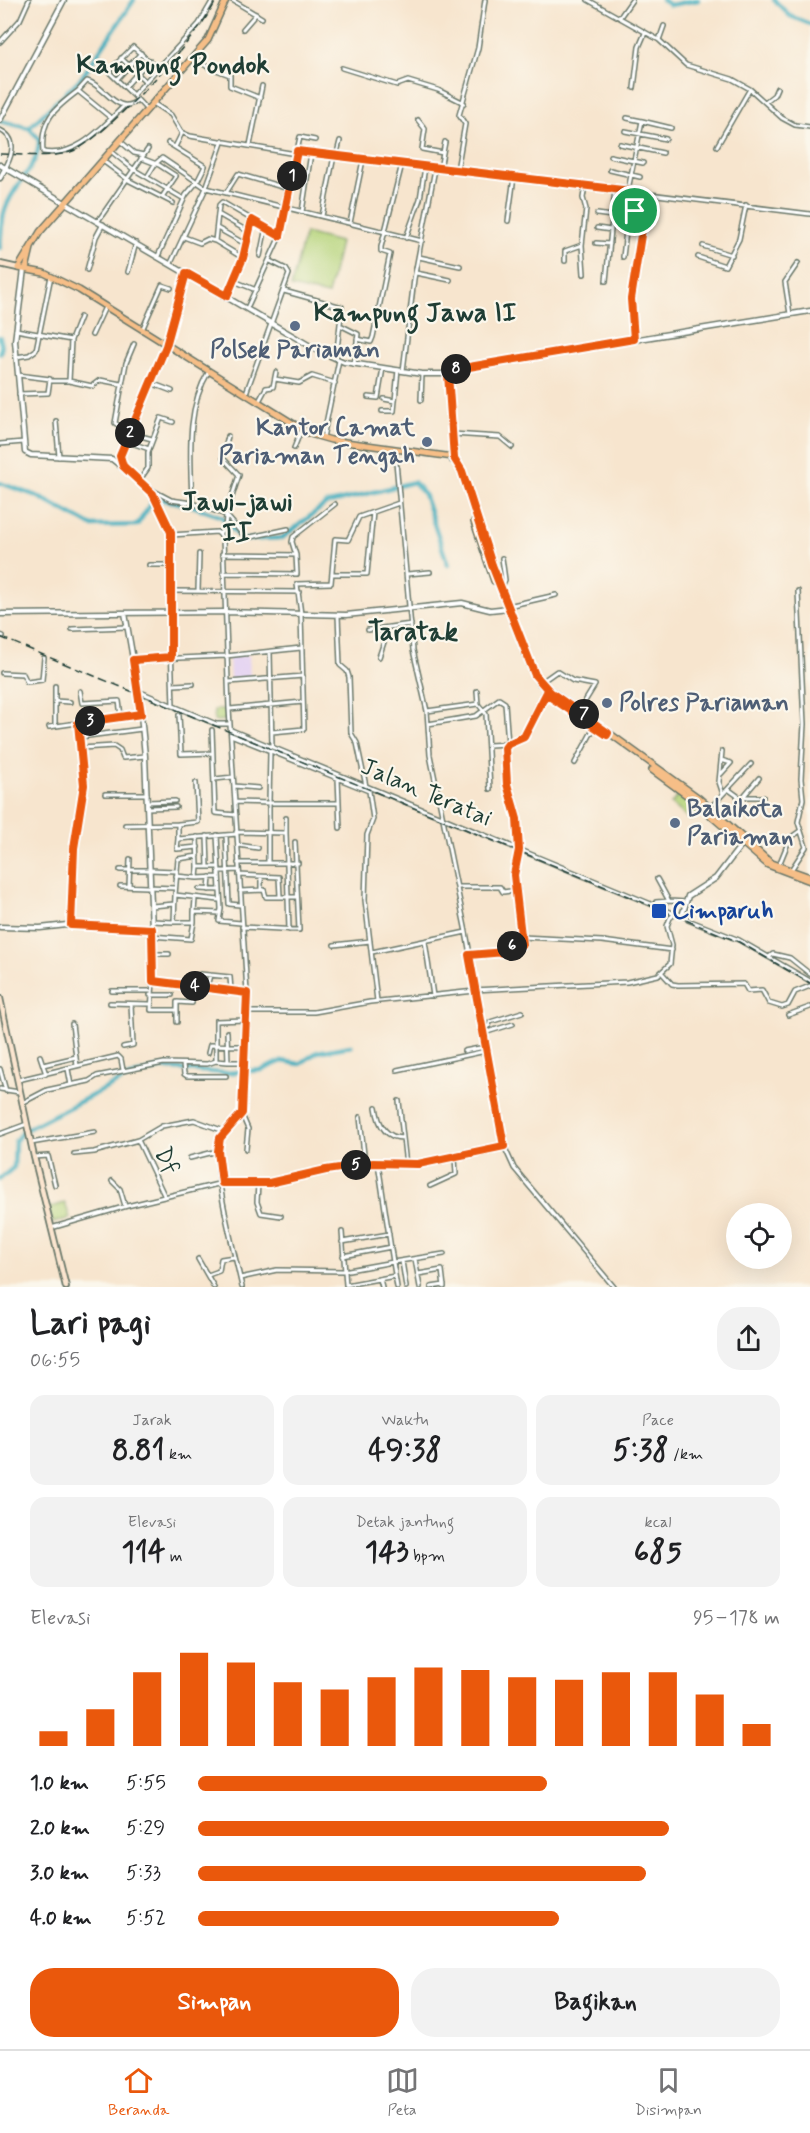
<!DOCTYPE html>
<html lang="id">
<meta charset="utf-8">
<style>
:root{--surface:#fff;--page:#f2f2f2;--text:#202124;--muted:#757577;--line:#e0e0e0;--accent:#ea580c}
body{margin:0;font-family:Mynerve,sans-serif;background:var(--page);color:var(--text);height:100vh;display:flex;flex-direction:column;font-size:22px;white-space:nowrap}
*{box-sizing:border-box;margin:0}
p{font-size:20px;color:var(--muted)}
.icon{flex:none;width:33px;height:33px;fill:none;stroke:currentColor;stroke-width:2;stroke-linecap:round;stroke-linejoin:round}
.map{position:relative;height:1287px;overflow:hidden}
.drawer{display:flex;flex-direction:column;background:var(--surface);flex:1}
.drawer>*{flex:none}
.fabs{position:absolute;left:726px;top:1203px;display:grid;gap:12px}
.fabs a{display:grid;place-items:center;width:66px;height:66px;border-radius:50%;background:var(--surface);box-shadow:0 6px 24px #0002;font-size:30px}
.pin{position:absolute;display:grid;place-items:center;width:51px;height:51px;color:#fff;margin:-26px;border:3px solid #fff;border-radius:50%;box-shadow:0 2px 6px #0007}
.km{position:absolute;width:30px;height:30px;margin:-15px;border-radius:50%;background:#222;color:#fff;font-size:16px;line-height:30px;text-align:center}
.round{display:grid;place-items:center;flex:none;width:63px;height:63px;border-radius:24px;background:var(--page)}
.summary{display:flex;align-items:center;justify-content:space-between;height:102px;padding:0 30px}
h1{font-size:33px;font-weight:800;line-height:45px}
.figures{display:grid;grid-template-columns:repeat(3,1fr);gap:9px;height:102px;padding:6px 30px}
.figures div{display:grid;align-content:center;border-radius:15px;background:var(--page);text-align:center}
.figures b{font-size:30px;font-weight:800}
.figures small{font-size:16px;font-weight:400}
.figures p{font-size:16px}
.chart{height:168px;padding:12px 30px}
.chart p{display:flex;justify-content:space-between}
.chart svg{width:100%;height:108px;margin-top:6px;stroke:var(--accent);stroke-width:6}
.cta{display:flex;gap:12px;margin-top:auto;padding:12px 30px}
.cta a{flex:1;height:69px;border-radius:24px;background:var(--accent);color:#fff;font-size:24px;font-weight:800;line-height:69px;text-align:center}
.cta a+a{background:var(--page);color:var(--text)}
ul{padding:0 30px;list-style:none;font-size:20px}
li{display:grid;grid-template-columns:96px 72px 1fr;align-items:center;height:45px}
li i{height:15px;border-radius:8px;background:var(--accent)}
.dock{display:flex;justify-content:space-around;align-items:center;height:84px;border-top:2px solid var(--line);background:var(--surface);font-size:16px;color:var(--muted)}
.dock a{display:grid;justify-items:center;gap:3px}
.dock .on{color:var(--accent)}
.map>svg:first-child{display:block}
.built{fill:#e4d3f2}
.green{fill:#b6d47b;stroke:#6a8858;stroke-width:1.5}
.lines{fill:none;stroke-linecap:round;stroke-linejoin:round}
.river{stroke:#40adbd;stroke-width:4.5}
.minor-casing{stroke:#6b786a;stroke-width:6}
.tertiary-casing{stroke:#6b786a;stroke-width:7}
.secondary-casing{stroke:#6b786a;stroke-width:8}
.primary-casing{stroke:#6b786a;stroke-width:8}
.minor{stroke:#fff;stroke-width:3}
.tertiary{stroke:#fff;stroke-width:4}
.secondary{stroke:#fbe5cf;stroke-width:4.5}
.primary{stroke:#f6be87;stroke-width:5}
.rail{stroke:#1f3d34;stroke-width:1.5;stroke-dasharray:9 4.5;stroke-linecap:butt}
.route-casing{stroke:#fff;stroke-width:12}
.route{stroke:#ea580c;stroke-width:8}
.service-dot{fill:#5c6f8a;stroke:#fbf7ec;stroke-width:2}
.transit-dot{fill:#1a4fb4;stroke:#fbf7ec;stroke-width:2}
.labels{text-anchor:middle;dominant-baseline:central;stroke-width:4.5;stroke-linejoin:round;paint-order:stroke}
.service-label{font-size:24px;font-weight:bold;fill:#4e5e75;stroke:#fbf7ec;text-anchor:start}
.street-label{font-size:24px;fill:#1f3d34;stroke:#fbf7ec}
.transit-label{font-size:24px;font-weight:bold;fill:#164399;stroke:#fbf7ec;text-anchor:start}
.quarter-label{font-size:27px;font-weight:bold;fill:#1f3d34;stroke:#fbf7ec}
</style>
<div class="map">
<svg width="810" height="1287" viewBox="0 0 810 1287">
<rect width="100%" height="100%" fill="#fbf7ec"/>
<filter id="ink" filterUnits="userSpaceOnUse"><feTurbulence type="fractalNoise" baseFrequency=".0167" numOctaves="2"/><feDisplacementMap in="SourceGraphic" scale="12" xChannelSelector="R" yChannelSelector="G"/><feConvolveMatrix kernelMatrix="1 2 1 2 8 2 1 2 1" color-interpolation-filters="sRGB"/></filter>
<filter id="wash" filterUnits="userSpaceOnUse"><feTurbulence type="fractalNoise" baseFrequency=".008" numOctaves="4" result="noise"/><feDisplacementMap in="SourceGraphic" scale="24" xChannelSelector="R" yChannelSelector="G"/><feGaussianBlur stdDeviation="1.35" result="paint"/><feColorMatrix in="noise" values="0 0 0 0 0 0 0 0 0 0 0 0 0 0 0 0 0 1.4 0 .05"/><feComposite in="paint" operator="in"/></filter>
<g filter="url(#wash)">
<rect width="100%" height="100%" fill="#f7e5ce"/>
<path class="built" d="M249,655L250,677L230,679L229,657Z"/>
<path class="green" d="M305,233L340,242L328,295L291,287Z
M227,709V720L214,721V710Z
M680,793L700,809L691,820L671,804Z
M65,1203L70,1218L53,1223L48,1208Z"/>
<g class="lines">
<path class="river" d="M662,0L670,5L698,0
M774,0L790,16L810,24
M0,121L29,128L82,77L134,0
M0,248C1,236 1,222 5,210C13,183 40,168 39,139L29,128
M0,337L2,346L0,353
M0,483L37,496L92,526L137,525L153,501L159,499L190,505L222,517L242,540L282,538L326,504L414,482L424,494L448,565
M0,1179L14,1167L15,1141L23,1131L128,1077L161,1068L225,1073L262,1070L282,1061L300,1064L317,1052L351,1046"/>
</g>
</g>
<g filter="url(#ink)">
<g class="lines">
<defs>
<path id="minor" d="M232,0L262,18
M588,0L659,40L686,65L732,79L750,89L782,118L795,125L810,127
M620,17L632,0
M243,29L256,14
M659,40L664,26
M0,42L20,20L29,0
M194,56L206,66L230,75V86L260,98
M121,58L145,81
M342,68L397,85L408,81L438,90L464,103
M117,79L141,53
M125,87L149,60
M634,88L639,47L645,33
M78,91C54,109 40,120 43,152C77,158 102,127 124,106
M133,95L110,73L111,69L133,47L157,68
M765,102L774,95L777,88
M153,103L171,115L181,132L190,136L296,154L297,151L457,170L465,124L459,115L478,48L485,0
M146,109L133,95L199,24L213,0
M111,118L78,91L87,81C104,84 118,118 137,100
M627,118L642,121
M418,120L425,129L422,149L443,153
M0,130C17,138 13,153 6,167
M625,131L666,139
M120,141L134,153L144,155
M620,144L663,153
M250,145L262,86
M717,146L750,89
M175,147L182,133
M297,151L300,137L315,140
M112,152L133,169L184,199
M610,156L643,163
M336,157L340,141
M141,158L159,165L176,176L162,197
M103,161L130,181L173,203
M440,169L445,142
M457,170L810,214
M610,170L640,177
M147,177L155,164L162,158L206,188L223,140
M628,190L642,121L671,128
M226,193L238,174L289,189
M302,212L311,153
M218,214L249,232
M597,214L612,216
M322,216L334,156
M252,220L243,258L215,241L219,205L222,202L280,236
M98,221L148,149
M508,221L514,177
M350,223L363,160
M217,228L247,245
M597,228L611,230
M184,237L200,243L208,239L215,241
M406,238L420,199L425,167
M596,243L610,244
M582,245L584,274
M703,246L732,255
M158,256L186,195L197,182L205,166L168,143
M260,256L266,227
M419,257L460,266
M623,257L628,214L635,211
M698,257L725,266L739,239L746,205
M243,258L234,281L256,290
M565,261V251L582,245L586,209L583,198L585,186
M171,263L206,188L422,241
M87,270L96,237L103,224
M128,272L136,243
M416,273L450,280
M606,281L615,189
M284,291L342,307L336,358
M227,296L234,281
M247,308L280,236L296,154
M790,314L785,282L798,263
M342,326L358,334L354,364
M16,330L71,340L69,381H50
M142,330L162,285L171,288
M92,335L105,307
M357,339L371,342L373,337L390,254L381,251V247L402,164
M634,339L631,303L644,216L635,211L639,192
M71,340L80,317
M134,344L126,363L115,423L130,433L152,439
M166,346L186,273
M16,357L29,355L36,350L51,276
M403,371L414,279L435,169
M448,373L454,453L452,461
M18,375L50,379L48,393L19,394
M275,379L299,383L312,376L335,383
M69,381L92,386L100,380L121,384
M151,383L172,391
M246,393L289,274L286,269L270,261
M368,397L378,398L383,368
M384,399L395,401
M421,400L422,374
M258,403L266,388L273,387L276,372
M382,411H394L398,370
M56,421L59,457
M452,434L500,437L512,447
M323,438L339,360
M126,441L149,449
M0,444L24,442
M294,448L300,433
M139,481L148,468V452L161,418L173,422
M150,489L171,500L192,503L226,515L246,538L288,529
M192,503C191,459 185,410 209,371
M220,533L225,529L226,515L239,475L223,458L228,436
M171,535L217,532L223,538L229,709L247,992L242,1113C237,1123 224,1126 220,1137C210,1167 235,1253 242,1287
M222,554L296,555L297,574L223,573
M296,555L292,542L293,537L335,504
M149,565H171
M333,574H367L373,512
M407,574L430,572
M501,588L505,580L502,558
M170,591L299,592
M198,591L199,554
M508,606L556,595
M170,612L173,706
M338,615L340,665L347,671L349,677L351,733L357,743L366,786
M72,629L127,627
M368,630L411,624
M0,635L3,636
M270,652L272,746
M379,657L384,642L382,629
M133,660L226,656L301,648
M2,673L23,674L27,682L42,680L44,658
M229,682L303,676
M540,683L557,671L573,681L595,685L579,711
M174,685L193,684
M55,686V726
M80,691L82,703L119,701L121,716
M138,691L216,724H230
M477,691L478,704
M55,701L70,702
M230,709L303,702
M427,711L478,704L486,714L490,789
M179,715L181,754L212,753
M428,724L476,716L499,699L505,703L508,744L489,745
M49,727L141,714
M212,730L215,813L236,815
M231,730L675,914
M272,732L304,729L301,614L297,584L331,583L335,539L348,540L359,517L399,503
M231,735L369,791L373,819L367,835L365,900L377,1001
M80,737L142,729
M81,748L114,746L120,750L123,758L145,756
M722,751L719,782L723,794
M575,763L595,726
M721,774L731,763L721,760
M338,778L340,828
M215,779L233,777
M234,786L258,788
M728,789L739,797H763
M105,794H147
M742,798L759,778
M147,802L175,801
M235,802L269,803L270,752
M147,808L176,807
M710,808L751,764
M286,818V833
M178,824L198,822L196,783
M125,825L178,824V839L237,834
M236,832L286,833L288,897H297
M268,833V863
M269,833V803H338
M217,835L221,909L219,921L241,923
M226,835L229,904L240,905
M207,836L208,867H218
M197,837L198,867H208
M178,839L177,849L198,847
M238,845L258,848
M238,863H298
M779,865L790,838L800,831
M198,867L197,878L218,877
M120,870H150
M150,870L176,871
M791,870L806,847L798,822L803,799L801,779L804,724L798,591
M219,871L238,870
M239,875L279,877L280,896
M176,876L197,878
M261,877V890
M657,879L669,901L686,902
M120,886L175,888
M129,886L130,859
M457,887H500L503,892L518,890
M199,889L219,890
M209,890L210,877
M240,891L264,890L266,897H288L289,930
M175,895L178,859L198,856
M219,900L175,895L174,922H194V912L220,913
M656,902L669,901
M152,906L174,904
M194,912L195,899
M684,913L688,920L739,940L810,981
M152,921L174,922
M71,925L74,848L84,785L78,723
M242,927L299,930L295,842
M151,936L191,939L194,922
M522,937L602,941L672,950
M425,941L433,996
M334,945L370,941
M372,952L466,932
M153,954H169
M470,955L505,952L510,946L522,944L514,875L519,850L517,819L507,784L505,748L508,744L524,737L546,694
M769,957L773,954L790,958L810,974
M662,973L672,984L678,985L744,984L748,991L762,990L769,1003L782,1007L788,1005L795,992L810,986
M153,981L151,1010H175
M198,986L200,974L230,977L231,990
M207,987L210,975
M474,990L627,982L658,975L670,964L672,945L667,926L670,918L675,914
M112,991H150
M150,995H172
M110,1003L150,1004
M246,1012H314L370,1002L475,991
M788,1015L810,1007
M177,1022V1002L192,1003L194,986
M72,1024L77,1066
M483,1028L489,1026L490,1022L522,1012
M227,1032L228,1062L216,1061V1021L245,1020
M484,1033L513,1024
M123,1047L133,1045L131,1004
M464,1051L485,1047
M208,1053L210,1045L244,1046
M40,1056L46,1074
M228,1062H243
M183,1064L184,1074L187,1076H226
M43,1065L76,1057
M0,1069L6,1091
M68,1069L71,1085
M397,1070L486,1051
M18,1080L118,1056L121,1059L123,1070
M0,1089L19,1092
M399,1101L406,1165
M22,1103L47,1090L89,1081L97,1076L164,1063L207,1064L216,1061
M376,1107C378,1122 384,1138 403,1138
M242,1115L248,1129L246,1149
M360,1117L365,1164
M0,1134L27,1124
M138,1140L165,1197
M31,1143L95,1132
M504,1146L514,1168L614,1287
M74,1154L94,1152L138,1140L162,1126L194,1120L224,1131
M34,1157L48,1156L55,1185
M190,1158L218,1151
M112,1181L120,1189L125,1206
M258,1183L257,1202L261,1213L281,1216
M430,1186L456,1174L455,1157
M51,1228L127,1206L222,1183H269L326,1170L373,1163L418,1164L504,1146L466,932L430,755L427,711L413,650L395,451
M342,1232L346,1285L395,1276
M342,1242L389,1234
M343,1256L391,1247
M198,1259L214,1287
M415,1259L420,1287
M402,1261L406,1287
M418,1274L442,1270L444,1287
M208,1275L219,1271L221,1259L234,1257
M240,1278L277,1270L343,1271L393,1262L378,1163
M380,1279L382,1287
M397,1287L393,1262L444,1254
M431,1287L444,1285"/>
<path id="tertiary" d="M0,120L64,0
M0,165L317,350L344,362L422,374H447L474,366L810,311
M0,178L6,167
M24,269L15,341L25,452L31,455L112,459L148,488L158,503L171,532L170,612
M121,462L120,456L166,347
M0,614L225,612L346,615L462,603L490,610L509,608
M675,914L682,916L688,896L716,878L742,844
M0,927L40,928L67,925L152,929L145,756L139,694L125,613
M152,929L153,981L247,992"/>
<path id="secondary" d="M0,264L18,268
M0,998L34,1157L66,1287"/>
<path id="primary" d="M226,0L208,40L40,232L18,268L44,273L79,290L310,434L331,440L453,457L462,471L492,565L531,667L540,683L699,798L771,863L810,877
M26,269L31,248
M474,522L494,581
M652,770L689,797L768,865L810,881"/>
</defs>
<use href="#minor" class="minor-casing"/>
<use href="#tertiary" class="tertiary-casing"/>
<use href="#secondary" class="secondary-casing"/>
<use href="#primary" class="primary-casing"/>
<use href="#minor" class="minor"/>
<use href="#tertiary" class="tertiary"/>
<use href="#secondary" class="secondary"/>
<use href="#primary" class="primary"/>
<path class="rail" d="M0,154C23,154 50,159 73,151C102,141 205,30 216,0
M0,637L739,942L810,983"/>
</g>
</g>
<g class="lines" filter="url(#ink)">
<defs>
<path id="route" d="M297,151L639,192L635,211L644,216L631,299L634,339L463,368L448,374L454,458L462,471L492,565L535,675L550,692L608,733L607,735L546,694L524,737L508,744L505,748L507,784L517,819L519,850L514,875L522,944L510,946L505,952L469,955L504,1146L418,1164L373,1163L326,1170L269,1183H222L218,1151L220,1138L242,1113L247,993L153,981L152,929L71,925L74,848L84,785L78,723L141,714L133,660L171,657V532L153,494L123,466L120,456L166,346L186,273L227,296L243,258L252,220L280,236Z"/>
</defs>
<use href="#route" class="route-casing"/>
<use href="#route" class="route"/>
</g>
<g class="service-dot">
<circle cx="295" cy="326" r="6"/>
<circle cx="427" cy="442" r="6"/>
<circle cx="607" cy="703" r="6"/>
<circle cx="675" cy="823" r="6"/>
</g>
<rect class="transit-dot" x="651" y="903" width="16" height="16" rx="3"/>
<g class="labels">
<g class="service-label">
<text x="295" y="350" text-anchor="middle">Polsek Pariaman</text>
<text x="415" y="428" text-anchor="end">Kantor Camat<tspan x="415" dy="28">Pariaman Tengah</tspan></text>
<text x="619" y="703">Polres Pariaman</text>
<text x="687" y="809">Balaikota<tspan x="687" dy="28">Pariaman</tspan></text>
</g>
<g class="street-label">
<text transform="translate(426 793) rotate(23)">Jalan Teratai</text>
<text transform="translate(166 1161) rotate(65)">Df</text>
</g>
<g class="transit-label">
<text x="672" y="911">Cimparuh</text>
</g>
<g class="quarter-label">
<text x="173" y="65">Kampung Pondok</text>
<text x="415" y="313">Kampung Jawa II</text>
<text x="237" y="502">Jawi-jawi<tspan x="237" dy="31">II</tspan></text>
<text x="413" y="632">Taratak</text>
</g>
</g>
</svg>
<div class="fabs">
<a><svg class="icon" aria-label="locate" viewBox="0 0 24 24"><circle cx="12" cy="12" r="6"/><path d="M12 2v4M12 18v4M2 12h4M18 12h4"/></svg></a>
</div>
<div class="pin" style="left:635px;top:211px;background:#1e9e55"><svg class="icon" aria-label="arrive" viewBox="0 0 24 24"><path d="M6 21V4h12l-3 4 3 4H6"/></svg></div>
<b class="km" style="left:292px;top:176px">1</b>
<b class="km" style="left:130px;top:433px">2</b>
<b class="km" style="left:90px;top:721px">3</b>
<b class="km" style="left:195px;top:986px">4</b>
<b class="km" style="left:356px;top:1165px">5</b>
<b class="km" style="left:512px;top:946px">6</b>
<b class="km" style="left:584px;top:714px">7</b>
<b class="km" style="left:456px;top:369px">8</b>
</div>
<section class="drawer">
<div class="summary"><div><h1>Lari pagi</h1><p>06:55</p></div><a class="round"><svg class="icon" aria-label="share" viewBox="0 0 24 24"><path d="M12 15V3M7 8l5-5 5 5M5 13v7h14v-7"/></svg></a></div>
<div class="figures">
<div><p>Jarak</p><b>8.81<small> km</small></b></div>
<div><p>Waktu</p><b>49:38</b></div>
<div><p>Pace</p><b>5:38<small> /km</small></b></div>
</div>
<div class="figures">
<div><p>Elevasi</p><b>114<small> m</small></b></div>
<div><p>Detak jantung</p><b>143<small> bpm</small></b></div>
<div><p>kcal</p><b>685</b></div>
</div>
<div class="chart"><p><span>Elevasi</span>95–178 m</p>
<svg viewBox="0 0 160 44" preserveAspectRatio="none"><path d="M5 44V38M15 44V29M25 44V14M35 44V6M45 44V10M55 44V18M65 44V21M75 44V16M85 44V12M95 44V13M105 44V16M115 44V17M125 44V14M135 44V14M145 44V23M155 44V35"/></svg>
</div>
<ul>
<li><b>1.0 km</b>5:55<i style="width:60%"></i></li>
<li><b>2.0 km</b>5:29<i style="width:81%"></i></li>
<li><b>3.0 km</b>5:33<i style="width:77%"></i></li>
<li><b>4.0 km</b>5:52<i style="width:62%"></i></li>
</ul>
<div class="cta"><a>Simpan</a><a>Bagikan</a></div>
</section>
<nav class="dock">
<a class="on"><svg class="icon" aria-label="home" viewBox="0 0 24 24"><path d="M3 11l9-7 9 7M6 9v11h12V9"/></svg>Beranda</a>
<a><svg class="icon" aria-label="map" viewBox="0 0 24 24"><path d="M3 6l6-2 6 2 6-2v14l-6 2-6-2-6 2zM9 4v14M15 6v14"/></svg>Peta</a>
<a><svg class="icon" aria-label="saved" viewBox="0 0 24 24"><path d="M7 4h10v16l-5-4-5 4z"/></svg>Disimpan</a>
</nav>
